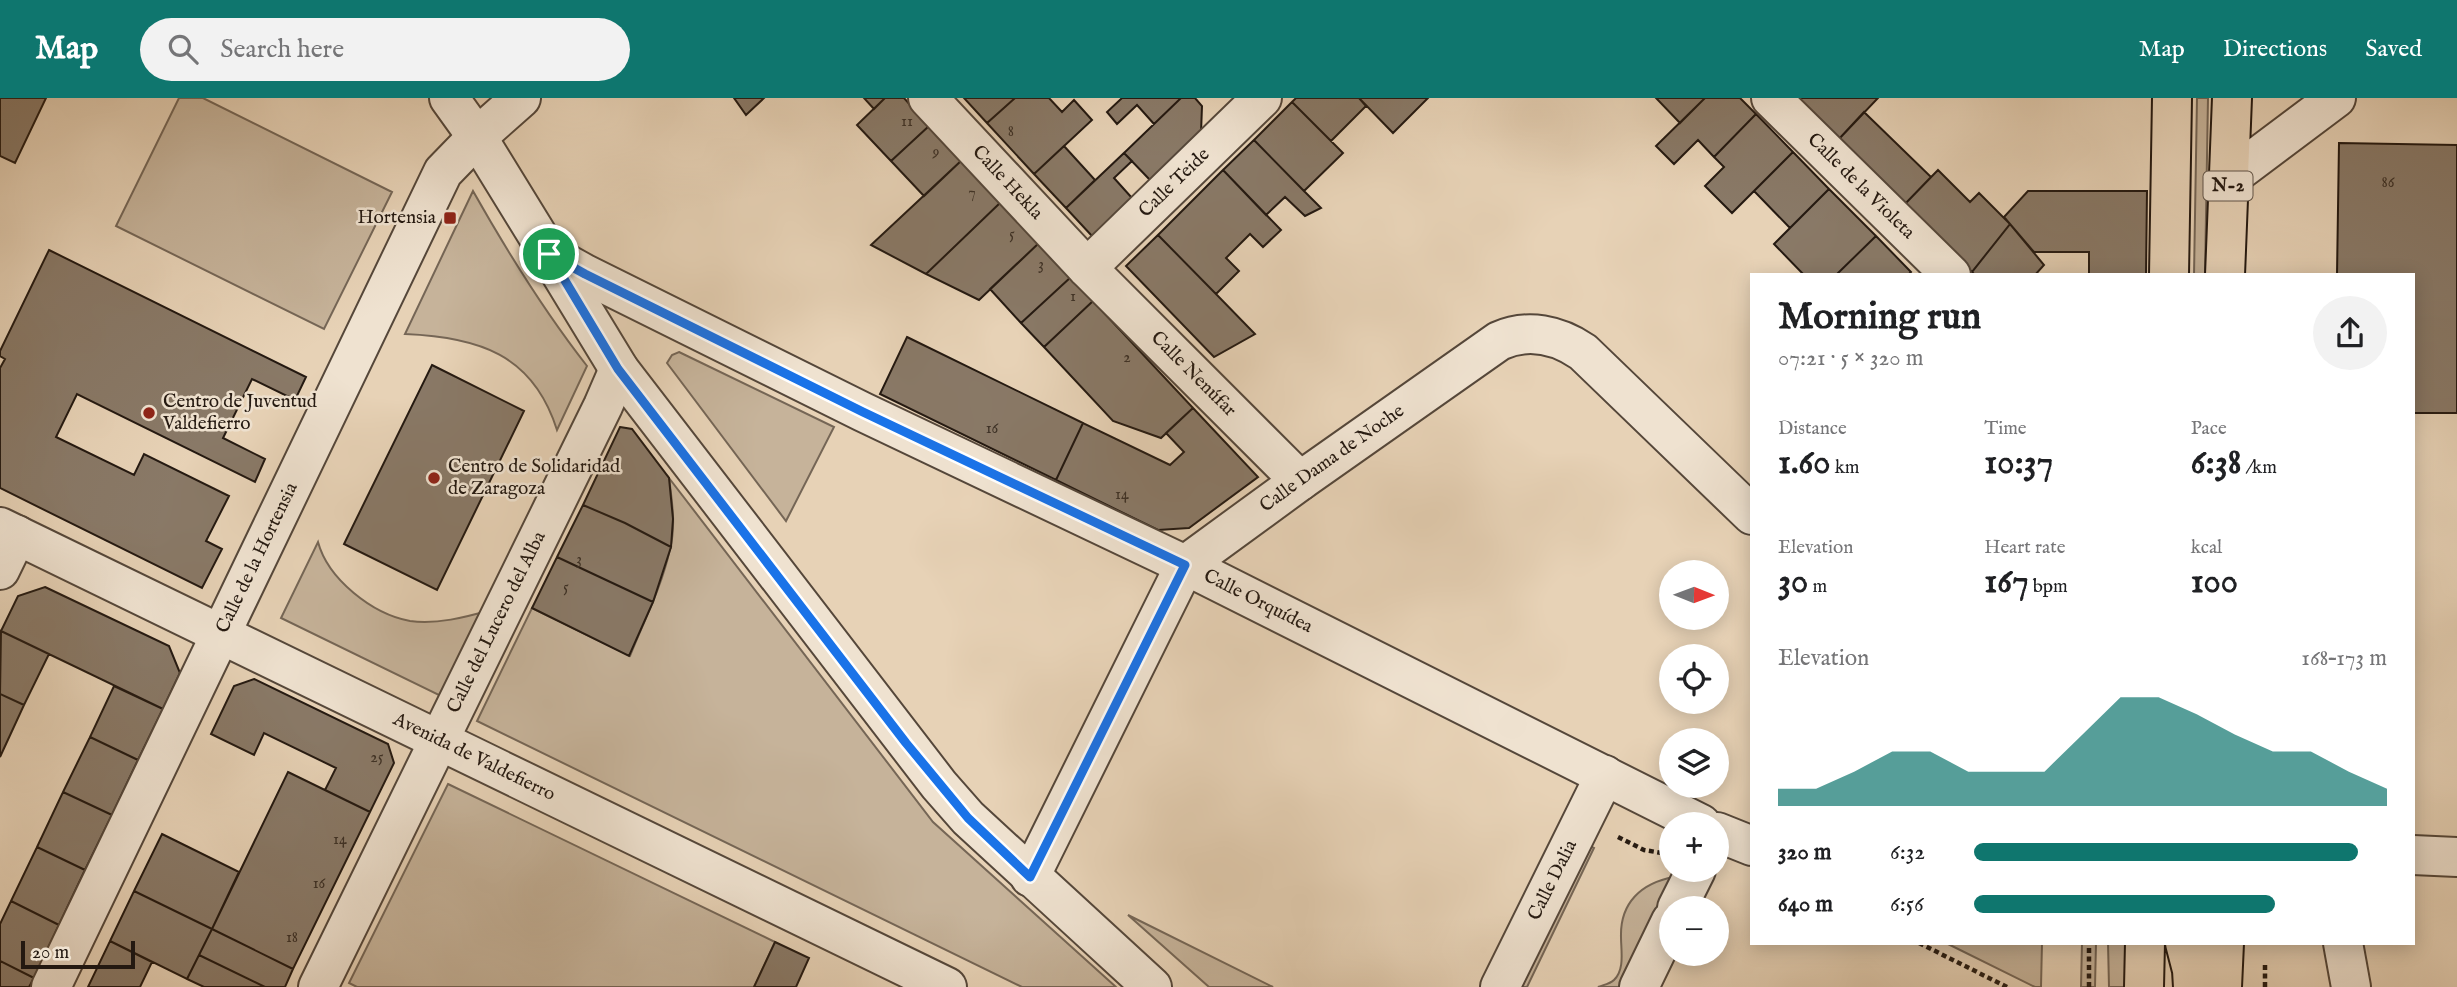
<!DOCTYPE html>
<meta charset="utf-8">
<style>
:root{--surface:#fff;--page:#f2f2f2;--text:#202124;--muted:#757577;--accent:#0f766e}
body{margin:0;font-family:"IM FELL English",serif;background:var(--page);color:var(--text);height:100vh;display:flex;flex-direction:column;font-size:26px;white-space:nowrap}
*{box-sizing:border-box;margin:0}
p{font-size:23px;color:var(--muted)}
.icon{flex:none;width:38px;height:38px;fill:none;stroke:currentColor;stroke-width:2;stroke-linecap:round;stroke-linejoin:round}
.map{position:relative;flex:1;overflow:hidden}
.panel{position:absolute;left:1750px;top:175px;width:665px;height:672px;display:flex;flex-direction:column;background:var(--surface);border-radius:0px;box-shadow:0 4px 18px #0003}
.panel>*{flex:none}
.needle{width:46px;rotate:91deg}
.tools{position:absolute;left:1659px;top:462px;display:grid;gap:14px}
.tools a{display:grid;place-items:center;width:70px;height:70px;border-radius:50%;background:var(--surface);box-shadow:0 4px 18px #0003;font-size:35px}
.scale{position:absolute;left:21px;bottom:18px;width:114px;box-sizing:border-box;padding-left:7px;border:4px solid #241911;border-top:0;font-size:19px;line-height:24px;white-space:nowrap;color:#241911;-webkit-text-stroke:5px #efe2d0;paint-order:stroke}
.pin{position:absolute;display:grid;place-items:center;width:60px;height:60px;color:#fff;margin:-30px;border:4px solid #fff;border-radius:50%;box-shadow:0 2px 7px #0007}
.round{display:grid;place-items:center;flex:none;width:74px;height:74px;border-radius:37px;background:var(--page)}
.summary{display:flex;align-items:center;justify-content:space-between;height:119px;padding:0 28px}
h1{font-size:38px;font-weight:800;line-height:52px}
.figures{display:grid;grid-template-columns:repeat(3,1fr);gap:10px;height:119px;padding:7px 28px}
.figures div{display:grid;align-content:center}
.figures b{font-size:35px;font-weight:800}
.figures small{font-size:19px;font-weight:400}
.figures p{font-size:19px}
.chart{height:196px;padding:14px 28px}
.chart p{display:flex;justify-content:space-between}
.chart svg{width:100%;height:126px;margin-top:7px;fill:var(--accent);opacity:.7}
ul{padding:0 28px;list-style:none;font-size:23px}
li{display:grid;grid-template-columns:112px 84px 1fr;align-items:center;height:52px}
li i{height:18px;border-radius:9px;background:var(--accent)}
header{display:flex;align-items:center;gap:42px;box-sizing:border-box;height:98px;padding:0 35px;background:var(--accent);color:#fff}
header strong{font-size:33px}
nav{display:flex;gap:38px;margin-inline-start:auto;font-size:24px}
.search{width:490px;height:63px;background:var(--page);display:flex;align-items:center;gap:18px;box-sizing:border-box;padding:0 24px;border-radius:38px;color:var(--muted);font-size:26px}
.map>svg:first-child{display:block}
.green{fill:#c6b39a;stroke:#756656;stroke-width:2}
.building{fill:#897967;stroke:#241911;stroke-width:2}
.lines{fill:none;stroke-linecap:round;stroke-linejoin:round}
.minor-casing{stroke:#55473a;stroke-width:42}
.tertiary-casing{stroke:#55473a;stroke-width:42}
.trunk-casing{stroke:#241911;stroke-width:42}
.path{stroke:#241911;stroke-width:4.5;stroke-dasharray:5 3.5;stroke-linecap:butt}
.minor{stroke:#efe2d0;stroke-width:38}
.tertiary{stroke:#efe2d0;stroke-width:38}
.trunk{stroke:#e7d2b6;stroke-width:38}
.route-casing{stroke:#fff;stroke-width:14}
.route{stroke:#1a73e8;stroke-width:9}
.poi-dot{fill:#8f2418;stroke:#efe2d0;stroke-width:2.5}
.labels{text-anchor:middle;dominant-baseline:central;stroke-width:5;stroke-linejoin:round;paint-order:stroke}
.number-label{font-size:16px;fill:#3d3126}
.shield{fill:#efe2d0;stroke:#61554a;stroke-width:2}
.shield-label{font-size:18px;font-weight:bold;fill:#241911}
.street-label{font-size:19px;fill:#241911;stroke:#efe2d0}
.poi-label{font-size:19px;fill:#241911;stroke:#efe2d0;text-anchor:start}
</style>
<header>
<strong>Map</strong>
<div class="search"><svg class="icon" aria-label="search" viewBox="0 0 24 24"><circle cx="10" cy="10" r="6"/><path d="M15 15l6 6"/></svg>Search here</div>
<nav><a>Map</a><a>Directions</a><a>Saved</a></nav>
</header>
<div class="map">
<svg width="2457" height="889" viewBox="0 0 2457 889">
<rect width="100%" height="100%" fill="#e7d2b6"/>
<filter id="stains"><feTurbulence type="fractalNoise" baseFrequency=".00286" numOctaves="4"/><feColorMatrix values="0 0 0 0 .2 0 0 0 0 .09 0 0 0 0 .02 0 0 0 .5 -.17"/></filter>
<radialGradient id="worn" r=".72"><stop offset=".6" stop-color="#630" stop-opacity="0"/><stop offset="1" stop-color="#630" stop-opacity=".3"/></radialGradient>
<path class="green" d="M179,0H203L392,94L324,231L116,128Z
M2197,0H2208L2205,177H2194Z
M473,93C508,155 544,213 587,268L557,332C533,256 478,239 405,236Z
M679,254L834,329L786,423L667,265L672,257Z
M669,380L933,724L1116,889H1022L477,623L532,510L630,558C644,523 662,488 670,451C676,428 672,403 669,380Z
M318,444C328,481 372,516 410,523C436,527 466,519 491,512L447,601L281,520Z
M448,686L775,844L754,889H357L349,885Z
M1580,743L1594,750L1527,889H1509Z
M1674,779L1627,889H1598C1603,887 1610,886 1614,882C1625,871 1621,853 1621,839C1620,805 1641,785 1674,779Z
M1128,817L1273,889H1209Z
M1946,845H2042L2041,889H2035Z
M2082,845H2096L2095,889H2081Z
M2108,845H2125V889H2109Z"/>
<path class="building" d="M0,0H46L15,65L0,58Z
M734,0H764L746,17Z
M864,0H885L874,11Z
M885,0H904L929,28L891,63L857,27Z
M964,0H1013L1014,1L987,25Z
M1015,0H1049L1062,14L1074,2L1092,22L1034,76L987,25Z
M1122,0H1181L1154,26L1137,7L1117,26L1107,14Z
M1181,0H1195L1202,8L1201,35L1151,83L1124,55Z
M1296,0H1359L1366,8L1331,43L1292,4Z
M1359,0H1428L1393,35Z
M1656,0H1705L1680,25Z
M1705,0H1740L1756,16L1714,59L1698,42L1674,66L1656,48Z
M1795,0H1878L1838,42Z
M1292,4L1343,55L1304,93L1254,42Z
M1864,14L1931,79L1904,107L1838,42Z
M1756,16L1793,54L1732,115L1705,88L1724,69L1714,59Z
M929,28L962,62L924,98L891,63Z
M1254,42L1304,93L1321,110L1305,118L1285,99L1266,117L1223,72Z
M2339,45L2457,47V315H2413V177H2337Z
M1064,48L1095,82L1066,110L1034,76Z
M1793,54L1829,91L1790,130L1754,93Z
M1124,55L1132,63L1114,80L1132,100L1092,138L1066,110Z
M962,62L1001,104L926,176L871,147Z
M1223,72L1281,132L1263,149L1250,136L1226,160L1239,173L1216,196L1158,137Z
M1938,72L1970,104L1979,95L2010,126L1972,174L1904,107Z
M1829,91L1876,138L1836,177H1804L1774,146Z
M2028,93H2147L2146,177H2089V154H2034L2004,119Z
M1001,104L1039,145L979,202L926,176Z
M2010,126L2044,167L2035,177H1975L1972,174Z
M1158,137L1216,196L1255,236L1214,259L1126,168Z
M1876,138L1911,174L1908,177H1836Z
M1039,145L1071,179L1021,225L990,191Z
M49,152L306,279L295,302L252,281L223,340L265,361L255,384L77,296L56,339L134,377L144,356L229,398L206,443L222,451L202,490L0,390V270L5,261L0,258V253Z
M1071,179L1093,203L1044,249L1021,225Z
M1093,203L1193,310L1161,340L1113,323L1044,249Z
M907,239L1083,325L1056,382L880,296Z
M432,267L524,313L437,492L344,446Z
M1193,310L1258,379L1189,430L1158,432L1056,382L1083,325L1170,367L1184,354L1166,335Z
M620,329L632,331L669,380L673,421L671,449L625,425L583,407Z
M583,407L625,425L671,449L653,504L557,459Z
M557,459L653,504L629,558L532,510Z
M45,489L169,548L180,575L163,611L1,533L18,498Z
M1,533L49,556L24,607L0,596Z
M254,581L388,646L394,665L370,714L325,692L336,670L264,635L254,657L211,636L234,588Z
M114,588L163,611L138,662L90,639Z
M0,596L24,607L0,659Z
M90,639L138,662L112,717L63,694Z
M288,674L370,714L293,871L212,831Z
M63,694L112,717L85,772L37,749Z
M162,736L239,774L212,831L134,793Z
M37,749L85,772L59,827L11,803Z
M134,793L212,831L187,881L110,843Z
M11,803L59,827L34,880L0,863V826Z
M212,831L293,871L285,889H265L199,857Z
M110,843L152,864L140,889H88Z
M775,844L809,860L796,889H754Z
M199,857L265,889H204L187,881Z
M0,863L34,880L29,889H0Z"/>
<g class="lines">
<defs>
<g id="minor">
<path id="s1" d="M928,0L1087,170L1300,383"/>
<path id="s2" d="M1771,0L1951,177"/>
<path d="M2228,81L2336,0"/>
<path d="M549,156L619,271L939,687L968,720L1152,889"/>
<path id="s3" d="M1087,170L1262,0"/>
<path d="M0,472L17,437"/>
<path d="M2413,757L2457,759"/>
<path id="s4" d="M1030,779L1185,467L1300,383L1499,243C1528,230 1558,237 1583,254L1752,417"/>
<path d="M1677,810L1696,772"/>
<path d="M2343,845L2351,889"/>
<path id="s5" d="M51,889L443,74L477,39L521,0"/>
<path id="s6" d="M318,889L603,308L619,271"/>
<path id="s7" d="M1500,889L1605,677"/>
<path d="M1639,889L1671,823"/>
</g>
<g id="tertiary">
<path id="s8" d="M449,0L477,39L549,156L585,176L863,314L1185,467L1701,726"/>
<path id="s9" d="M0,429L947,889"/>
<path d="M1717,734L1752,748"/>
</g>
<path id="trunk" d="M2169,177L2172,0
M2225,177L2232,0
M2185,845L2192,872L2193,889
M2144,889L2145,845
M2222,889L2224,845"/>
</defs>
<use href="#minor" class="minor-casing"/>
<use href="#tertiary" class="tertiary-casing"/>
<use href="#trunk" class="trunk-casing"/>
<path class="path" d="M1618,739L1644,752L1662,755
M1919,845L2007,889
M2089,889V845
M2265,889V865"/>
<use href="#minor" class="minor"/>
<use href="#tertiary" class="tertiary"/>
<use href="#trunk" class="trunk"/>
</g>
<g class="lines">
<defs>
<path id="route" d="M549,156L585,176L863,314L1185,467L1030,779L968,720L906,645L618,271Z"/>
</defs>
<use href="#route" class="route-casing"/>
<use href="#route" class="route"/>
</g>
<g class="poi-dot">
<rect x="443" y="113" width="14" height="14" rx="3.5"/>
<circle cx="149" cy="315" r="7"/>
<circle cx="434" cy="380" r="7"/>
</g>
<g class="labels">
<g class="number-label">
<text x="907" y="24">11</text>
<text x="1011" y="34">8</text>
<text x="936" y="55">9</text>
<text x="2388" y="85">86</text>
<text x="972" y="95">7</text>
<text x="1012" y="137">5</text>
<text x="1041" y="167">3</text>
<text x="1073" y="199">1</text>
<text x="1127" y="260">2</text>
<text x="992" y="331">16</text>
<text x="1122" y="397">14</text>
<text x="579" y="462">3</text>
<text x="566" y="490">5</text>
<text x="377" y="660">25</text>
<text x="340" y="742">14</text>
<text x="319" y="786">16</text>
<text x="292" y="840">18</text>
</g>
<rect class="shield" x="2203.5" y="73.5" width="49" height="29" rx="5"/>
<g class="shield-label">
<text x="2228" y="88">N-2</text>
</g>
<g class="street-label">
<text stroke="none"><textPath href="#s1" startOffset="116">Calle Hekla</textPath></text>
<text stroke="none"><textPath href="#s3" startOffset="122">Calle Teide</textPath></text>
<text stroke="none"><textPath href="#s2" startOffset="126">Calle de la Violeta</textPath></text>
<text stroke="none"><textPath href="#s1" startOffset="383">Calle Nenúfar</textPath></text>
<text stroke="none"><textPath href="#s4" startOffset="530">Calle Dama de Noche</textPath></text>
<text stroke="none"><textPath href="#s5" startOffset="476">Calle de la Hortensia</textPath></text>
<text stroke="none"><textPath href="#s8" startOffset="975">Calle Orquídea</textPath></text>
<text stroke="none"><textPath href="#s6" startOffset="406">Calle del Lucero del Alba</textPath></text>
<text stroke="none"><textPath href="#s9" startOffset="527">Avenida de Valdefierro</textPath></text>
<text stroke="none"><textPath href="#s7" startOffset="119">Calle Dalia</textPath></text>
</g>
<g class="poi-label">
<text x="436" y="120" text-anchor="end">Hortensia</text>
<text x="163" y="304">Centro de Juventud<tspan x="163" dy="22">Valdefierro</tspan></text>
<text x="448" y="369">Centro de Solidaridad<tspan x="448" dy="22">de Zaragoza</tspan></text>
</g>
</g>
<rect width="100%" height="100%" filter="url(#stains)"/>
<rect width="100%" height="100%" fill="url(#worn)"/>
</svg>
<div class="tools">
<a><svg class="needle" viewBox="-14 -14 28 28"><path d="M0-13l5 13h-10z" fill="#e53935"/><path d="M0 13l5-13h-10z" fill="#757577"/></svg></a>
<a><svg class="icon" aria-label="locate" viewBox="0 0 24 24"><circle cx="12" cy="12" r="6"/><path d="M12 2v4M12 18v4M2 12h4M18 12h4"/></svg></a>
<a><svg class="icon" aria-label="layers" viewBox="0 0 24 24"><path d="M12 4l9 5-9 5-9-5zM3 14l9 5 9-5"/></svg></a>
<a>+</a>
<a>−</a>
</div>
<div class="scale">20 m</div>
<div class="pin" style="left:549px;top:156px;background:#1e9e55"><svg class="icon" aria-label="arrive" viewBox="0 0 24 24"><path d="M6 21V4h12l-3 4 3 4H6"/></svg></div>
<section class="panel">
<div class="summary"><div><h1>Morning run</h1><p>07:21 · 5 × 320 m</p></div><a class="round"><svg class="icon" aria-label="share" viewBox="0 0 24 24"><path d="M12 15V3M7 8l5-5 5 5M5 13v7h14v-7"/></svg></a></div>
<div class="figures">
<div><p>Distance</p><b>1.60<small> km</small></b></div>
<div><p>Time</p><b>10:37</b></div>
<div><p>Pace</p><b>6:38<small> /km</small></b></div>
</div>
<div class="figures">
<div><p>Elevation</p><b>30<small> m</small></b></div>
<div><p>Heart rate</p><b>167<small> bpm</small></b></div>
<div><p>kcal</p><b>100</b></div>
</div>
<div class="chart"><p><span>Elevation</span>168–173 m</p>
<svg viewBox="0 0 160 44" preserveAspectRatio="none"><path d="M0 44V38L10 38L20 32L30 25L40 25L50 32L60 32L70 32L80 19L90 6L100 6L110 12L120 19L130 25L140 25L150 32L160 38V44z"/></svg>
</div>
<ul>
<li><b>320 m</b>6:32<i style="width:93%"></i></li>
<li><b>640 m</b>6:56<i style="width:73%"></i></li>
</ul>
</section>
</div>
